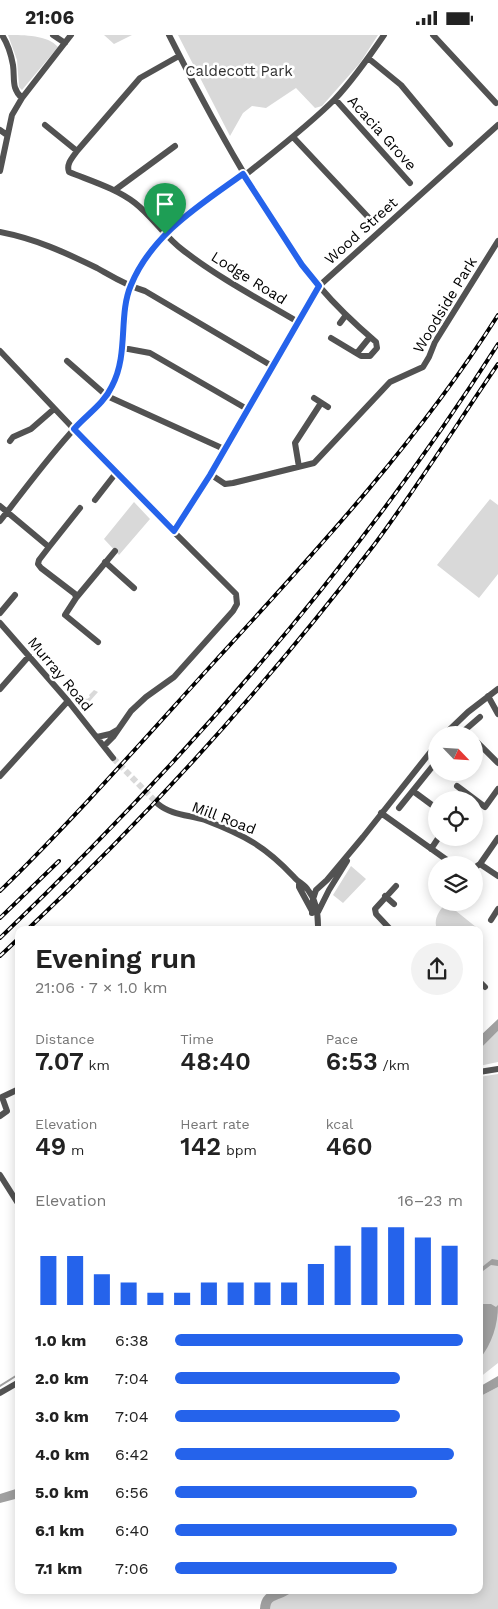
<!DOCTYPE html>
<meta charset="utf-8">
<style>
:root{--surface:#fff;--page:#f2f2f2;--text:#222;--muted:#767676;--accent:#2563eb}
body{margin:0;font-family:"Work Sans",sans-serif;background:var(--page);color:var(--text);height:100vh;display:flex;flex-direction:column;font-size:19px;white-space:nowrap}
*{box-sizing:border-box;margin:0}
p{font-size:16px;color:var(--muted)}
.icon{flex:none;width:28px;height:28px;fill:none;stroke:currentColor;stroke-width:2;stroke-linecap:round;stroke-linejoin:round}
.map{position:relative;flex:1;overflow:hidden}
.side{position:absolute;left:15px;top:891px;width:468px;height:668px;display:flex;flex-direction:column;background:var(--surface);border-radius:10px;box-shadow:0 2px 12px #0003}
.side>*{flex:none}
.needle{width:32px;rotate:115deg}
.fabs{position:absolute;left:428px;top:691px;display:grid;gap:10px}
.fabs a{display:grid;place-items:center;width:55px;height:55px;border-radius:50%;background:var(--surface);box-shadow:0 2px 12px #0003;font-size:25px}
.pin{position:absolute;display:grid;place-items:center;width:42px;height:42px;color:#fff;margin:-51px -21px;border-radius:50% 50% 50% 0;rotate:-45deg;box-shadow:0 0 5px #0007}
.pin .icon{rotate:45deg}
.round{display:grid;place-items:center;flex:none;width:52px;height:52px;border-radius:26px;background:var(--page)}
.summary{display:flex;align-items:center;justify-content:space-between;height:85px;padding:0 20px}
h1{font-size:28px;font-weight:600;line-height:38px}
.stats{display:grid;grid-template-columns:repeat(3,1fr);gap:8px;height:85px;padding:5px 20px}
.stats div{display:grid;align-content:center}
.stats b{font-size:25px;font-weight:600}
.stats small{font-size:14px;font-weight:400}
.stats p{font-size:14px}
.chart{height:140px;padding:10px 20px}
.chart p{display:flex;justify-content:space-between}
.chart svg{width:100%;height:90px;margin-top:5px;stroke:var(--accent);stroke-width:6}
ul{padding:0 20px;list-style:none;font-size:16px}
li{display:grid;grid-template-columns:80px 60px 1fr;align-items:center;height:38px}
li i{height:12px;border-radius:6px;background:var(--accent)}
.status{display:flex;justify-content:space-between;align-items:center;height:35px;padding:0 25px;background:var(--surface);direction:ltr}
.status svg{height:14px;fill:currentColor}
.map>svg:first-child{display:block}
.green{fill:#d9d9d9}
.water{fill:#a0a0a0}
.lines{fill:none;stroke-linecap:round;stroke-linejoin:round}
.stream{stroke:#a0a0a0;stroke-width:2}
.river{stroke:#a0a0a0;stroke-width:10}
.minor-tunnel{stroke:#d9d9d9;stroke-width:6;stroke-dasharray:6 3;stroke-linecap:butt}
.minor{stroke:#525252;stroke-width:6}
.rail-casing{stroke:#000;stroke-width:4}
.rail{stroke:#fff;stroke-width:2;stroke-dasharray:5.5;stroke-linecap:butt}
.route-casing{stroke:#fff;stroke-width:10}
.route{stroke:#2563eb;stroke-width:6}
.labels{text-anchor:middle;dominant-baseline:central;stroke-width:5;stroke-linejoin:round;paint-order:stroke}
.park-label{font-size:15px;fill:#303030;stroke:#fff}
.street-label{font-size:15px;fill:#000;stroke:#fff}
</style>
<div class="status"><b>21:06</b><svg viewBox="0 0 49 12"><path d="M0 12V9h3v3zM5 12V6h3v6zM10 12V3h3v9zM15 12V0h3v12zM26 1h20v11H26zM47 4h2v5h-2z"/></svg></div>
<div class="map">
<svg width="498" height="1574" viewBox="0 0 498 1574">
<rect width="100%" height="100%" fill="#fff"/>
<path class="green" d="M8,0C24,0 48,0 58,12L22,55L19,52L17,25Z
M104,0H132L114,9Z
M178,0H378L360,28L322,71L315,73L296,53L266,73L252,71L243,78L230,101Z
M490,464L498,470V539L479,563L437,530Z
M134,467L150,484L119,520L104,504Z
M94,655L98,657L82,675L79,669L85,663L87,664L90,662L89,660Z
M351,831L366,844L343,868L333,860Z
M446,868L481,896L479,899V895H437C433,884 439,876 446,868Z
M498,996V1027L479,1031V1015Z
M498,1039V1328L479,1343V1042Z
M498,1352V1574H265C266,1559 275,1562 286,1555H479V1362Z"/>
<path class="water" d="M498,984V996L479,1015V1002Z
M492,1224L498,1225V1231L491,1230L483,1236L479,1235V1230L482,1232Z
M479,1269H491L496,1272L498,1270C498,1290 492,1309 479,1325Z
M498,1341V1352L479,1362V1352Z
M19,1453V1463L0,1468V1459Z"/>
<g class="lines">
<path class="stream" d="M0,1351L19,1339"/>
<path class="river" d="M265,1574C266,1559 275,1562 286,1555"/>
<path class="minor-tunnel" d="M113,723L158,769"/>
<path class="minor" d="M2,0C8,9 11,19 13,30C15,44 11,53 22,63
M53,0L65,8
M169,0C201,64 235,126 273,186C288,208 301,232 319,251C336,271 356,290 376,307L377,313L370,321H361L331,303
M433,0L496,68
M179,21L140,43L77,116C72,123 66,129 69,137C91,146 115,153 135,168C153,182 165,202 184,216C219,243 259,264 298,287
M368,23L401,50L450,109
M335,64L410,148
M45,90L77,116
M0,95L7,100
M293,102L369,183
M0,136L12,80L22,63L71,0
M244,141C275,116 307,92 335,64C353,45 369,22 384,0
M115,155L175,111
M0,197C36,204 64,217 97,233C113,242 127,251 145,256L272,331
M340,288L346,280
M123,313L150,318L247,374
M0,316L125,448L236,559L237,569L233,576L174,642L146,662L131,676L113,702L104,711
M357,318L370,302
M67,326L107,361L224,414
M314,363L328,372
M10,406L13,402L31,394L54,374
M299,432L295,408L321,368
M210,439L225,449L233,448L314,428L390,347L423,332L429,322L435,307L498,206
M95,465L116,438
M0,471L49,512L39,525L38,529L41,533L75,559L76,563L65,580L98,607
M0,486C25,454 49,421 76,392C88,379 103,368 112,352C127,324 123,290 128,260C130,251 134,243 139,236C163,192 204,167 243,139
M174,496L210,439L319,251L498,90
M49,512L80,473
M105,527L134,553
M76,563L115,516
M0,578L15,560
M0,588L68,666L113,723
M0,654L29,621
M488,661L498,679
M465,695L480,682
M444,700L468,677L498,654
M459,700L465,695L470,700
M97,702L110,699L117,695
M474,704L498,728
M0,741L68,666
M457,751L469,760
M413,756L436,773
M465,765L469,760L485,772L498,754
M158,769C171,780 189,780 205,785C244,800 265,811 294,842C298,847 305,850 308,855C316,865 318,879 318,891
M399,773L436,727
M381,778L454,830
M431,814L439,802
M480,829L498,803
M474,833L480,829L498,841
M299,847V852L312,876
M385,861L394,869
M318,877L329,855L347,826
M312,878L313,864L316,855L327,845L363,802L436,710
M491,885L498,874
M391,895L376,879L375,874L396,851
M479,938V937
M479,946L485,952
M479,1037L498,1034
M0,1081L7,1076L2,1062L19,1054
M0,1140L19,1170
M0,1358L19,1347"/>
<defs>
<path id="rail" d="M0,856C76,782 146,702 217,624C317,515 419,405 498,280
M0,883L59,826
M27,895C152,777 269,647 374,510C418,451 457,389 498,329
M0,903C187,724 359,527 498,309
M0,921L19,903"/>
</defs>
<use href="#rail" class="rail-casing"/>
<use href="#rail" class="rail"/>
</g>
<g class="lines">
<defs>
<path id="route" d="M243,139L302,230L319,251L210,440L174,496L74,394C86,380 104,369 112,351C129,319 118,280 131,250C152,199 200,170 243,139Z"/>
</defs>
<use href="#route" class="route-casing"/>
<use href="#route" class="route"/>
</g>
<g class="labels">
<g class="park-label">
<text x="239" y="36">Caldecott Park</text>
</g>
<g class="street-label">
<text transform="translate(382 98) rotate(48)">Acacia Grove</text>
<text transform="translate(361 196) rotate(-42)">Wood Street</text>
<text transform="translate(249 243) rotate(32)">Lodge Road</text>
<text transform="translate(445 270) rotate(-59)">Woodside Park</text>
<text transform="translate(60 639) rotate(50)">Murray Road</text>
<text transform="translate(224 783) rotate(21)">Mill Road</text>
</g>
</g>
</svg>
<div class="fabs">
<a><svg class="needle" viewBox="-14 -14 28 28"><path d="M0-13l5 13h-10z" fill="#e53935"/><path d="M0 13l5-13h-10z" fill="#767676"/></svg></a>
<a><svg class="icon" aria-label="locate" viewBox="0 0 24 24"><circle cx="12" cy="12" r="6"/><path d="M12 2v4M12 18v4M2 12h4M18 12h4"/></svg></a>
<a><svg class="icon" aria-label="layers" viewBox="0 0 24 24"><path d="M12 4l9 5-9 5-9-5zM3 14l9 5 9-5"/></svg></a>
</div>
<div class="pin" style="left:165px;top:199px;background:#1e9e55"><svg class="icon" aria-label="arrive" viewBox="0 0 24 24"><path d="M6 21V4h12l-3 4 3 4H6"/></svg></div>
<section class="side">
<div class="summary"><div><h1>Evening run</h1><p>21:06 · 7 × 1.0 km</p></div><a class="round"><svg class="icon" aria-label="share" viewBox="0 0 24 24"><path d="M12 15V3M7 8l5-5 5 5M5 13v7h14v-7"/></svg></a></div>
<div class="stats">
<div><p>Distance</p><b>7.07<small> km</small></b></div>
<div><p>Time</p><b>48:40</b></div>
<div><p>Pace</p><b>6:53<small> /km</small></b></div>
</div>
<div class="stats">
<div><p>Elevation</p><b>49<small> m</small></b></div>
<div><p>Heart rate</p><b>142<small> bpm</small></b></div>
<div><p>kcal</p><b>460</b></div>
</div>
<div class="chart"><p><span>Elevation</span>16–23 m</p>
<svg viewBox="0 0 160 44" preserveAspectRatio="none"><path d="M5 44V20M15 44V20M25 44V29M35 44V33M45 44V38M55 44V38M65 44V33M75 44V33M85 44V33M95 44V33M105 44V24M115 44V15M125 44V6M135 44V6M145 44V11M155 44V15"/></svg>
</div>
<ul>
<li><b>1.0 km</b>6:38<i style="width:100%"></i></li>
<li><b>2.0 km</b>7:04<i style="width:78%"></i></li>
<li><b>3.0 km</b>7:04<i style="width:78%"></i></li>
<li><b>4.0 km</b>6:42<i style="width:97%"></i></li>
<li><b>5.0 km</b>6:56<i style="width:84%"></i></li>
<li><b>6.1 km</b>6:40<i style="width:98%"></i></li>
<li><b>7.1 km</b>7:06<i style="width:77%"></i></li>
</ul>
</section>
</div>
